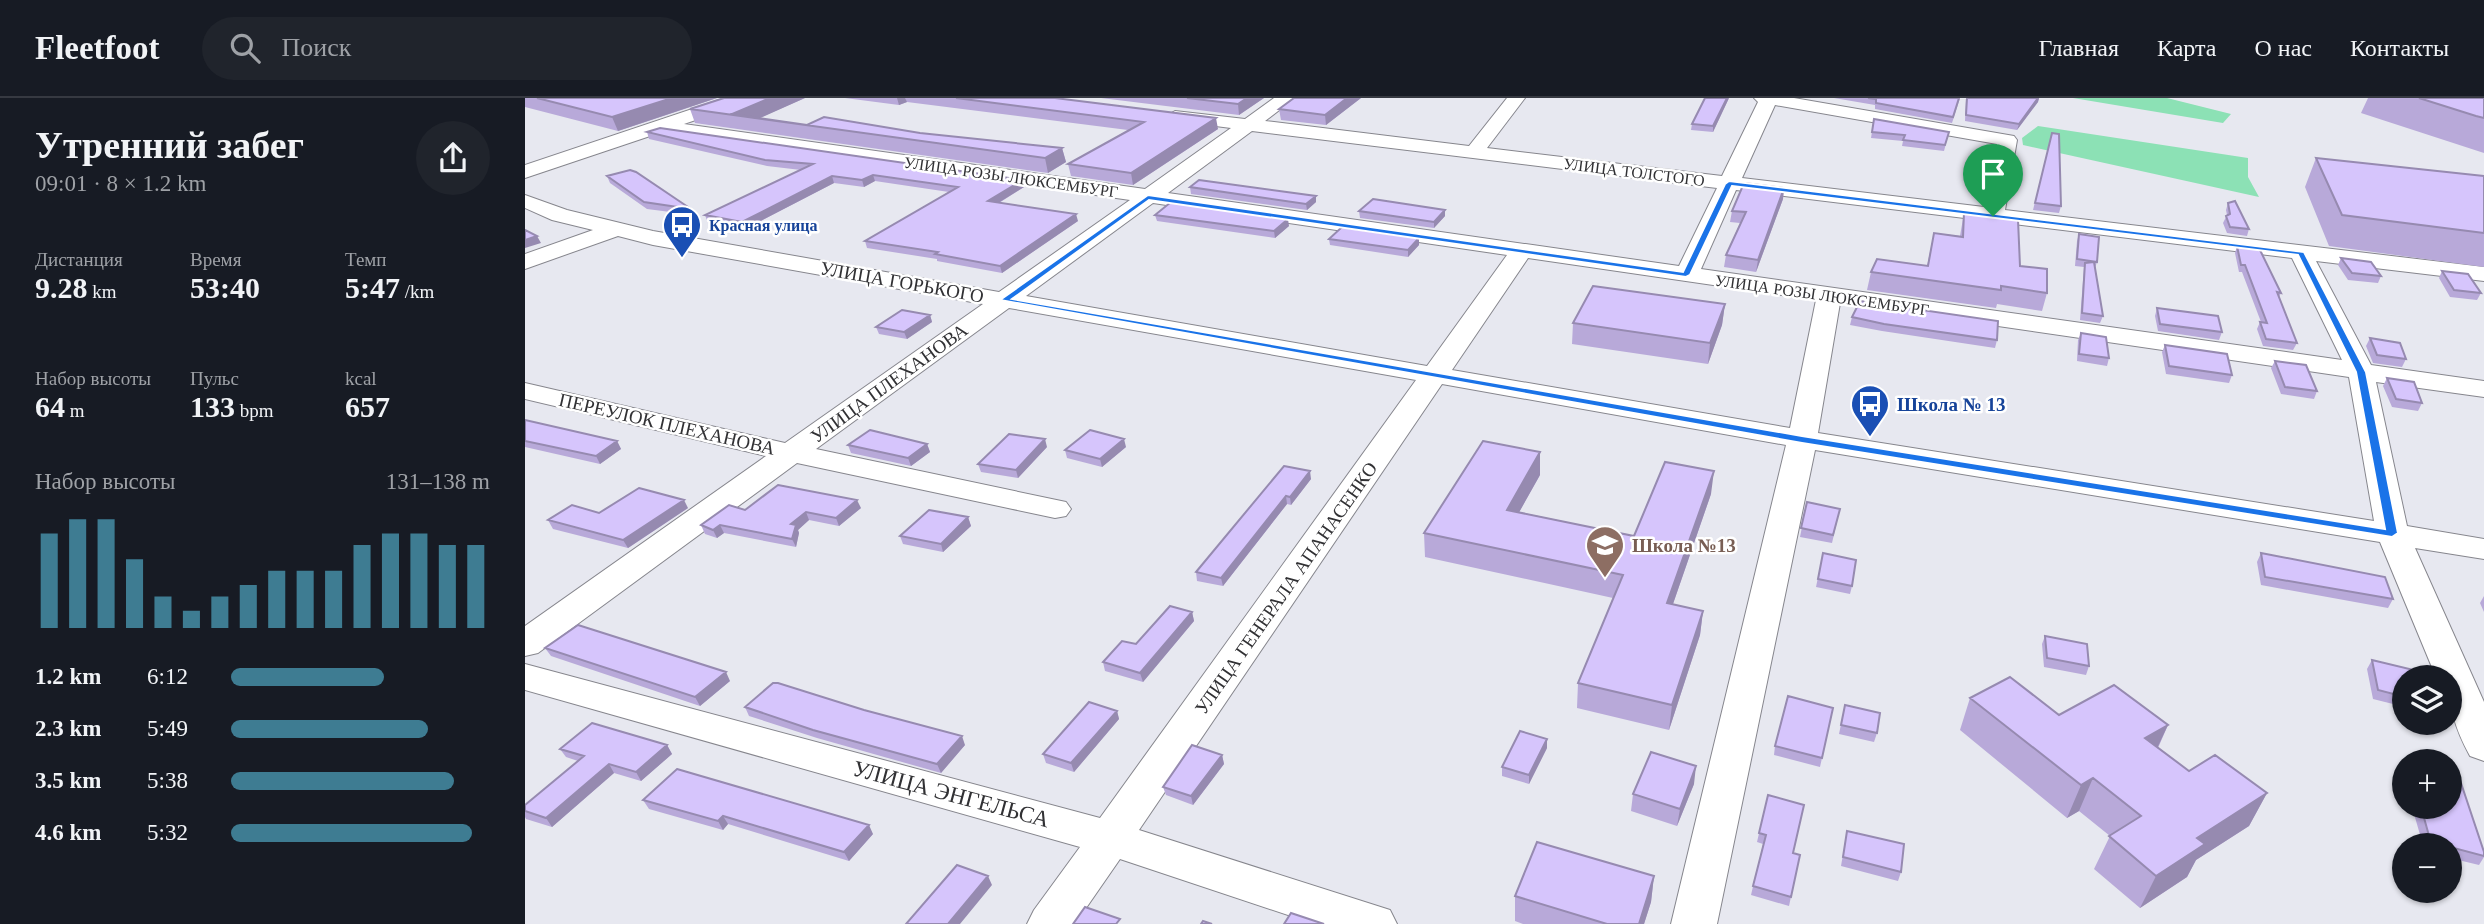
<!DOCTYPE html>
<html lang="ru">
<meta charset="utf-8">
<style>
:root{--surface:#171b24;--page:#20242c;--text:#f1f3f6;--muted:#9ea1a6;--line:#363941;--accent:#3e7c92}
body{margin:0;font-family:Georgia,serif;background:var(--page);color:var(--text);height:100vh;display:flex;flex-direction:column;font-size:26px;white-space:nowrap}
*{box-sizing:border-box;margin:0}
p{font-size:23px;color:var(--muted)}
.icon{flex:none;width:38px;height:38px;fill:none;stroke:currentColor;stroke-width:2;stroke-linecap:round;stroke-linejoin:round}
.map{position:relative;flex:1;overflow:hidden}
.panel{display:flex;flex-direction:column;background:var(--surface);width:525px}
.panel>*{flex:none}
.tools{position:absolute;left:1867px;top:567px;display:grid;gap:14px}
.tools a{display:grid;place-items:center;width:70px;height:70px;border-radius:50%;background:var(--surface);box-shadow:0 2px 5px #0004;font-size:35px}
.pin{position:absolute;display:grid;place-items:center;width:60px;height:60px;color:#fff;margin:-72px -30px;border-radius:50% 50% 50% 0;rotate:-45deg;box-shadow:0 0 7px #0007}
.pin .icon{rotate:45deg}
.round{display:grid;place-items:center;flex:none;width:74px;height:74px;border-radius:37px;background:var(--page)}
.head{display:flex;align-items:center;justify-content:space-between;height:119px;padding:0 35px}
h1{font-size:38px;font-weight:800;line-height:52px}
.metrics{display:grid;grid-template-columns:repeat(3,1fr);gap:10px;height:119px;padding:7px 35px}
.metrics div{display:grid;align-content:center}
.metrics b{font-size:30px;font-weight:800}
.metrics small{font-size:19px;font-weight:400}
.metrics p{font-size:19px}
.chart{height:196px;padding:14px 35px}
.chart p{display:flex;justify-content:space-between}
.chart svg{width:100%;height:126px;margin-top:7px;stroke:var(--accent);stroke-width:6}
ul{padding:0 35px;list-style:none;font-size:23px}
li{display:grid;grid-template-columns:112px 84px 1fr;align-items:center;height:52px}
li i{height:18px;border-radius:9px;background:var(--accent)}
header{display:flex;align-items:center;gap:42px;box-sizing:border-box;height:98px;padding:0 35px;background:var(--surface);border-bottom:2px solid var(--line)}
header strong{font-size:33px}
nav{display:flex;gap:38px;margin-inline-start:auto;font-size:24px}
.search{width:490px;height:63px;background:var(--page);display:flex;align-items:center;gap:18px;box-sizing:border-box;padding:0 24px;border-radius:38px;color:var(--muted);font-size:26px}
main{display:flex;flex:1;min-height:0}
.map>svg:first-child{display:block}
.green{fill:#8ce1b5}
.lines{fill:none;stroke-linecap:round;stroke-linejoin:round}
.minor-casing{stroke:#86868d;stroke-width:2}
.minor{fill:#fff;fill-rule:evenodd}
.wall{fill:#b8a9d9}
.shaded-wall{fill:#968ab0}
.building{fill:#d6c5fc;stroke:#968ab0;stroke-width:2}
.route{fill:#1a73e8;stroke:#fff;stroke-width:2;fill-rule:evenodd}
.labels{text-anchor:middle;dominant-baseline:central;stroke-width:5;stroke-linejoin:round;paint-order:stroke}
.far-street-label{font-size:16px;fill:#313134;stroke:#fff}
.far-transit-label{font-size:16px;font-weight:bold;fill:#164399;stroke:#fff;text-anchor:start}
.street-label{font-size:19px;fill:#313134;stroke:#fff}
.transit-label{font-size:19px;font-weight:bold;fill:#164399;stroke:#fff;text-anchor:start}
.education-label{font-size:19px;font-weight:bold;fill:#785e54;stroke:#fff;text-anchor:start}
.near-street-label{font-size:23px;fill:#313134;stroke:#fff}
</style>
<header>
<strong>Fleetfoot</strong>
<div class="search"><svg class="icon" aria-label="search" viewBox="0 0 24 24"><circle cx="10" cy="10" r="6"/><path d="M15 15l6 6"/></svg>Поиск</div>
<nav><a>Главная</a><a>Карта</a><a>О нас</a><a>Контакты</a></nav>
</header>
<main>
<section class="panel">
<div class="head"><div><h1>Утренний забег</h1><p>09:01 · 8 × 1.2 km</p></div><a class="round"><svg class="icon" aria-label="share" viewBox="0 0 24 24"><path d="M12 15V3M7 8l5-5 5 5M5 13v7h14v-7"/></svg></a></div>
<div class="metrics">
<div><p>Дистанция</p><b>9.28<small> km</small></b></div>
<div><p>Время</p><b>53:40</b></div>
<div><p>Темп</p><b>5:47<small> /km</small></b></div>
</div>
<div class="metrics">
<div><p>Набор высоты</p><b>64<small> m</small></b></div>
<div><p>Пульс</p><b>133<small> bpm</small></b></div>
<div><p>kcal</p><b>657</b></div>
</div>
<div class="chart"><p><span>Набор высоты</span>131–138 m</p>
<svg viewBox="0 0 160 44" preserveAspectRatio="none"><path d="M5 44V11M15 44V6M25 44V6M35 44V20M45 44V33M55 44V38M65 44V33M75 44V29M85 44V24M95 44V24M105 44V24M115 44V15M125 44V11M135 44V11M145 44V15M155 44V15"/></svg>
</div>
<ul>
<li><b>1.2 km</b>6:12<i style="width:59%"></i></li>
<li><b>2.3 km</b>5:49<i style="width:76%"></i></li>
<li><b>3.5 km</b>5:38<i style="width:86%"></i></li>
<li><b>4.6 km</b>5:32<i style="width:93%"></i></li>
</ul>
</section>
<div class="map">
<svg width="1959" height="826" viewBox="0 0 1959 826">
<rect width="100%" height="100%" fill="#e7e8f0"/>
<path class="green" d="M1548,0H1642L1706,16L1698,25Z
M1513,28L1723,60V79L1734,99L1498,47L1497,40Z"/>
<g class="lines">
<defs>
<path id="minor" d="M200,0H226L223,4L159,26L620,91L706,30L644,22L641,18L650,13L720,21L749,0H770L740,23L944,48L982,0H1000L962,50L1197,78L1233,4L1229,0H1269L1489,38L1492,42L1480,112L1959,169V183L1791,163L1846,267L1959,283V299L1851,284L1882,428L1959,441V461L1890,450L1959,604V663L1945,658C1929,628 1925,613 1925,579H1911L1855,444L1290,352L1192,826H1146L1261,347L917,286L614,732L865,812L872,826H790L595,761L550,826H502L509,812L555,749L0,592V566L575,720L891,282L484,210L291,351L541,404L546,411L541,418L530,420L272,365L13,555L0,558V528L241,358L0,301V285L260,345L458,206L128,147L93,138L0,171V156L68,132L27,122L0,110V97L42,112L128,133L474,194L605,102L137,34L0,80V67ZM1250,7L1472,46L1459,109L1217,80ZM727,33L1192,90L1154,168L643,95ZM1211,92L1767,160L1817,262L1176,171ZM628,105L982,157L902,268L501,198ZM1003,160L1291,202L1265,330L927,272ZM1315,205L1824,279L1849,423L1293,335Z"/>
</defs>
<use href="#minor" class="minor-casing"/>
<use href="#minor" class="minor"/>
</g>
<path class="wall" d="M0,0H192L93,33L0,9Z
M280,0L234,20L282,27L395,35L537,50L541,64L523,75L170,25L165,11Z
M320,0H530L693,31L608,87L546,78L543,66L603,32L382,4L374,7Z
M576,0H739L714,17Z
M769,0H836L801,27L756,22L754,11Z
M1204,0L1188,34L1166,32L1167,26Z
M1309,0H1435L1427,25L1350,11V7Z
M1441,0H1514L1513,4L1492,32L1440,23Z
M1843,0H1959V55L1836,15Z
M1349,21L1424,34L1419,53L1377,48L1378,43L1346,40Z
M122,34L498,82L499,89L474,105L553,123L477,175L412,163V161L342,150L340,143L424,94L350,83L339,89L309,85L220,131L183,125L180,117L276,72L242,68L124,41Z
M1527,35L1536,108L1534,115L1508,112Z
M1791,60L1959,78V169L1804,148L1780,89Z
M82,78L166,111L169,117L122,111L85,85Z
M665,89L791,98V104L782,112L666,96Z
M1259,90L1258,101L1231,174L1199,169L1201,157L1215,125L1205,124L1207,113Z
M1703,105L1724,131L1722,138L1702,135L1698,125L1702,117L1701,112Z
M834,113L920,118L909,130L835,120Z
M1439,115L1522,195L1517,213L1472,206L1471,210L1342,192L1346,174L1402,168L1409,135L1435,138Z
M630,117L764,128L750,140L632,123Z
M1554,136L1572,164L1570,170L1578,218L1575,225L1555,222L1559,169L1550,168L1552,143Z
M804,141L894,147L883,159L805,147Z
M1712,148L1756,195L1754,199L1772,245L1768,252L1738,248L1732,231L1735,224H1736L1717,174H1714L1710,155Z
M1816,160L1856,178L1853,185L1823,182L1813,167Z
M1917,173L1956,195L1952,202L1925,199L1914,180Z
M1200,206L1197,227L1183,266L1047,246L1048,225Z
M1632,210L1697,234L1694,242L1633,233L1630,218Z
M405,217L407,224L382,241L354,236L351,229Z
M1327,219L1472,242L1470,250L1357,233L1325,227Z
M1556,235L1584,260L1582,268L1552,263L1553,242Z
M1845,240L1881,261L1877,269L1848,265L1841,248Z
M1640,247L1707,277L1704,285L1641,276L1637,254Z
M1750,263L1792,293L1789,301L1756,296L1746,270Z
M1862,280L1897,305L1893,313L1867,309L1858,288Z
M0,322L92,343L96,351L75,366L0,349Z
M402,346L405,354L386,368L326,355L323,347Z
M522,349L493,380L456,374L453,366Z
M601,349L577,369L542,360L540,352Z
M759,368L786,381L766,407L762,406L698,488L672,483L671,474Z
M1015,377L994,414L1109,438L1186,396L1148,506L1178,513L1175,537L1144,632L1052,610L1053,585L1088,500L900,459L899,435Z
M1282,404L1315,411L1307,445L1275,439Z
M163,410L103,450L28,431L23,422L74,415Z
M336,410L314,428L284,422L273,432L274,435L271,449L199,435L192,440L180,436L176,427L220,412Z
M443,419L446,428L418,454L378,446L375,438Z
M1298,455L1327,488L1325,496L1291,489Z
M1736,455L1868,501L1863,510L1736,487L1732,464Z
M1959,498V514L1955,505Z
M667,514L669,523L618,584L580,573L578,564Z
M1520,538L1564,568L1561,577L1519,569L1517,546Z
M20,550L205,583L175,608L26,558Z
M1847,562L1880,579V609L1848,601L1842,571Z
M1445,600L1534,617L1643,627L1633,650L1664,673L1742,695L1724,728L1671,762L1662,779L1615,810L1569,771L1585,738L1554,713L1542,720L1435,632Z
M1320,607L1352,635L1349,644L1314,636Z
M220,609L440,647L416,675L292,640L224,618Z
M1308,610L1295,669L1249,657L1250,648Z
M592,613L594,621L549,674L521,665L518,656Z
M142,647L147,656L116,683L89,675L27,729L1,721L0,719V707L53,663L41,659L35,651Z
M1022,650L1004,686L977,678V669Z
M697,657L699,666L668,707L641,697L638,689Z
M1169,686L1152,728L1106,713L1108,696Z
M1243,697L1268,755L1275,757L1264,808L1226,797L1238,746L1232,744Z
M118,702L348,736L324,763L203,726L198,732L124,711Z
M1887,709H1925L1959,758V759L1954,767L1925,760V747H1898Z
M1322,733L1376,774L1373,783L1316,768Z
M1129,778L1126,804L1119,826H998L990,823V798Z"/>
<path class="shaded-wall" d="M147,0H192L93,33L87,19Z
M245,0H280L233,21L207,16Z
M372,0H380L382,4L374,7Z
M722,0H739L714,17L713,6Z
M822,0H836L801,27L800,17Z
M1202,0H1204L1188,34V28Z
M1513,0H1514L1513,4L1492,32L1494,26Z
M691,20L693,31L608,87L606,75Z
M537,50L541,64L523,75L520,60Z
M348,77L350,83L339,89L337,82Z
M307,78L309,85L220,131L217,124Z
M498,82L499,89L465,110L463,103Z
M1259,90L1258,101L1231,174L1233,162Z
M791,98V104L782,112L781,106Z
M920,112V118L909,130V124Z
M551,116L553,123L477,175L475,168Z
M763,121L764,128L750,140L749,133Z
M12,138L16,145L0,150V142Z
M894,140V147L883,159V152Z
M1200,206L1197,227L1183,266L1185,245Z
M405,217L407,224L382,241L379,234Z
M520,341L522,349L493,380L491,372Z
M599,341L601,349L577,369L575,361Z
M92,343L96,351L75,366L71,358Z
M402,346L405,354L386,368L383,360Z
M1015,354V377L982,436V412Z
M785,373L786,381L766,407L765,399Z
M1189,373L1186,396L1140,529L1142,505Z
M761,398L762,406L698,488L696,480Z
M159,402L163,410L103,450L98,442Z
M332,402L336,410L314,428L311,420Z
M281,414L284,422L273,432L274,435L271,449L267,441L266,426Z
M443,419L446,428L418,454L416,446Z
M195,427L199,435L192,440L188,432Z
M1178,513L1175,537L1144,632L1147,607Z
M667,514L669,523L618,584L615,575Z
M201,574L205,583L175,608L170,599Z
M592,613L594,621L549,674L546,665Z
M1643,627L1628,659L1620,640Z
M437,638L440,647L416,675L412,666Z
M1022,641V650L1004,686V677Z
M142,647L147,656L116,683L111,674Z
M697,657L699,666L668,707L666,698Z
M84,666L89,675L27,729L21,720Z
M1171,668L1169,686L1152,728L1155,711Z
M1568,680L1554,713L1542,720L1556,687Z
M1742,695L1724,728L1671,762L1662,779L1615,810L1631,778L1672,740Z
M198,718L203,726L198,732L193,723Z
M344,727L348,736L324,763L319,754Z
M463,778L467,787L435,826H423Z
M1129,778L1126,804L1119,826H1114Z"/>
<path class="building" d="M12,0H147L87,19Z
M199,0H245L207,16L282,27L299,19L395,35L537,50L520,60L165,11Z
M431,0H530L691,20L606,75L543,66L619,24Z
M662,0H722L713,6Z
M769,0H822L800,17L754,11Z
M1180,0H1202L1188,28L1167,26Z
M1343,0H1434L1428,19L1351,5V1Z
M1442,0H1513L1494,26L1441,17Z
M1894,0H1959V20L1951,18Z
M1349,21L1424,34L1420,47L1378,42L1380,37L1347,34Z
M135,30L498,82L463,103L551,116L475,168L410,156L413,154L340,143L433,89L348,77L337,82L307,78L217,124L180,117L288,66L240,62L122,34Z
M1527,35L1534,36L1536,108L1510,105Z
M1791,60L1959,78V135L1817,117Z
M105,72L111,74L166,111L119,104L82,78Z
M674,82L791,98L781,106L665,89Z
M1219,85L1259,90L1233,162L1201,157L1221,114L1207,113Z
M848,101L920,112L909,124L834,113Z
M1710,103L1724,131L1705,129L1701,118L1705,116L1703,105Z
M646,104L763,121L749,133L630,117Z
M1439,115L1493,122L1495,168L1522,171V195L1476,188V192L1346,174L1352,161L1403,168L1409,135L1438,139Z
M817,129L894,140L883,152L804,141Z
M0,132L12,138L0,142Z
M1554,136L1574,139L1572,164L1552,161Z
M1712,148L1734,150L1756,195L1752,194L1772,245L1741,241L1735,224L1742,225L1720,167H1716Z
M1816,160L1846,164L1856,178L1827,175Z
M1569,164L1578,218L1557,215L1560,165Z
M1917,173L1943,176L1956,195L1929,192Z
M1068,188L1200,206L1185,245L1048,225Z
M1335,203L1473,223L1472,242L1359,226L1327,219Z
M1632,210L1693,218L1697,234L1635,226Z
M377,212L405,217L379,234L351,229Z
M1556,235L1581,239L1584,260L1554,256Z
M1845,240L1875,245L1881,261L1852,257Z
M1640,247L1702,256L1707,277L1644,268Z
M1750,263L1781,267L1792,293L1760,289Z
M1862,280L1889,284L1897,305L1871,301Z
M0,322L92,343L71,358L0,343Z
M345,332L402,346L383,360L323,347Z
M565,332L599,341L575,361L540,352Z
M484,336L520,341L491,372L453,366Z
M958,343L1015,354L982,412L1109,438L1140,364L1189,373L1142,505L1178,513L1147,607L1053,585L1098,477L899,435Z
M759,368L785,373L765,399L761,398L696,480L671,474Z
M253,387L332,402L311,420L281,414L266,426L271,427L267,441L195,427L188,432L176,427L204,407L220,412Z
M114,390L159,402L98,442L23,422L47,407L74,415Z
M1282,404L1315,411L1308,437L1276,430Z
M404,412L443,419L416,446L375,438Z
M1298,455L1331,462L1327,488L1293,481Z
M1736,455L1860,479L1868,501L1740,479Z
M645,508L667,514L615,575L578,564L597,543L611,546Z
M53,527L201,574L170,599L20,550Z
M1520,538L1562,546L1564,568L1522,560Z
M1847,562L1893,573L1895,579H1880V599L1853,592Z
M1485,579L1534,617L1589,587L1643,627L1620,640L1664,673L1690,657L1742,695L1672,740L1680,746L1631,778L1584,738L1616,718L1568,680L1556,687L1445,600Z
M248,585H253L339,612L437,638L412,666L288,632L220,609Z
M1263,598L1308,610L1297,660L1250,648Z
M564,604L592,613L546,665L518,656Z
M1320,607L1355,615L1352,635L1316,627Z
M67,625L142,647L111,674L84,666L21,720L0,713V707L59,658L35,651Z
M995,633L1022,641L1004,677L977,669Z
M667,647L697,657L666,698L638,689Z
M1126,654L1171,668L1155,711L1108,696Z
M152,671L344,727L319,754L198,718L193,723L118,702Z
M1925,677L1934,679L1959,754V758L1925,749V747H1917L1906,745L1896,709H1925Z
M1243,697L1279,707L1268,755L1275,757L1266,799L1228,788L1241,737L1234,735Z
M1322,733L1379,746L1376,774L1318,759Z
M1012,744L1129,778L1114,826H1082L990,798Z
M432,767L463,778L423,826H381Z
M560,809L595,821L591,826H548Z
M766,815L799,826H759Z
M678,823L687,826H676Z"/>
<path class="route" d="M1204,83L1779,154L1841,274L1873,435L1867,439L1277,345L475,202L623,97L1158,174L1200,86ZM1207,88L1773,157L1831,274L1860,431L1277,338L487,201L624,102L1161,179L1165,177Z"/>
<defs>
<symbol id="bus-pin" viewBox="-11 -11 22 30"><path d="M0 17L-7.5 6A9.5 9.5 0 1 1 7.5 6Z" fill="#1a4fb4" stroke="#fff"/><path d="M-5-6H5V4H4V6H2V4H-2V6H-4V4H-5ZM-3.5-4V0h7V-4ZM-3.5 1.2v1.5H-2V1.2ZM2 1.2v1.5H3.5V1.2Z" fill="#fff"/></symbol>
<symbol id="school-pin" viewBox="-11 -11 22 30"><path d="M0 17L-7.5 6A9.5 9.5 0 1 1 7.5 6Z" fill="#8d6e63" stroke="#fff"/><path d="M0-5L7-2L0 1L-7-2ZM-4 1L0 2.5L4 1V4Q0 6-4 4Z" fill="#fff"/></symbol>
</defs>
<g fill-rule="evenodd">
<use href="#bus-pin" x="135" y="105" width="44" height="60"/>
<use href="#bus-pin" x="1323" y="284" width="44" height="60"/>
<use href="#school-pin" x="1058" y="425" width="44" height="60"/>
</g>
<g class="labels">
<g class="far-street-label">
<text transform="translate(1109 74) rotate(7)">УЛИЦА ТОЛСТОГО</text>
<text transform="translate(486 79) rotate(8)">УЛИЦА РОЗЫ ЛЮКСЕМБУРГ</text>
<text transform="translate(1297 197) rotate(8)">УЛИЦА РОЗЫ ЛЮКСЕМБУРГ</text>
</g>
<g class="far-transit-label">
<text x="184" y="127">Красная улица</text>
</g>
<g class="street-label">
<text transform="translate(377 184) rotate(10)">УЛИЦА ГОРЬКОГО</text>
<text transform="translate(364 285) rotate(-36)">УЛИЦА ПЛЕХАНОВА</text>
<text transform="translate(142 326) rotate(13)">ПЕРЕУЛОК ПЛЕХАНОВА</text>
<text transform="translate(761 490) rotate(-55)">УЛИЦА ГЕНЕРАЛА АПАНАСЕНКО</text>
</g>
<g class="transit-label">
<text x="1372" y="306">Школа № 13</text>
</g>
<g class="education-label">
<text x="1107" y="447">Школа №13</text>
</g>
<g class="near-street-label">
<text transform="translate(426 696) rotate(15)">УЛИЦА ЭНГЕЛЬСА</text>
</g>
</g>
</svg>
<div class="tools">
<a><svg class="icon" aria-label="layers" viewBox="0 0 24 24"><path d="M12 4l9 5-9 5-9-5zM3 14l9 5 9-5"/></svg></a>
<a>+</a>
<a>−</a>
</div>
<div class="pin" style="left:1468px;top:118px;background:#1e9e55"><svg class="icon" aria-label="arrive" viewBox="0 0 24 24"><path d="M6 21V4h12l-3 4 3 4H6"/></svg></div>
</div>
</main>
